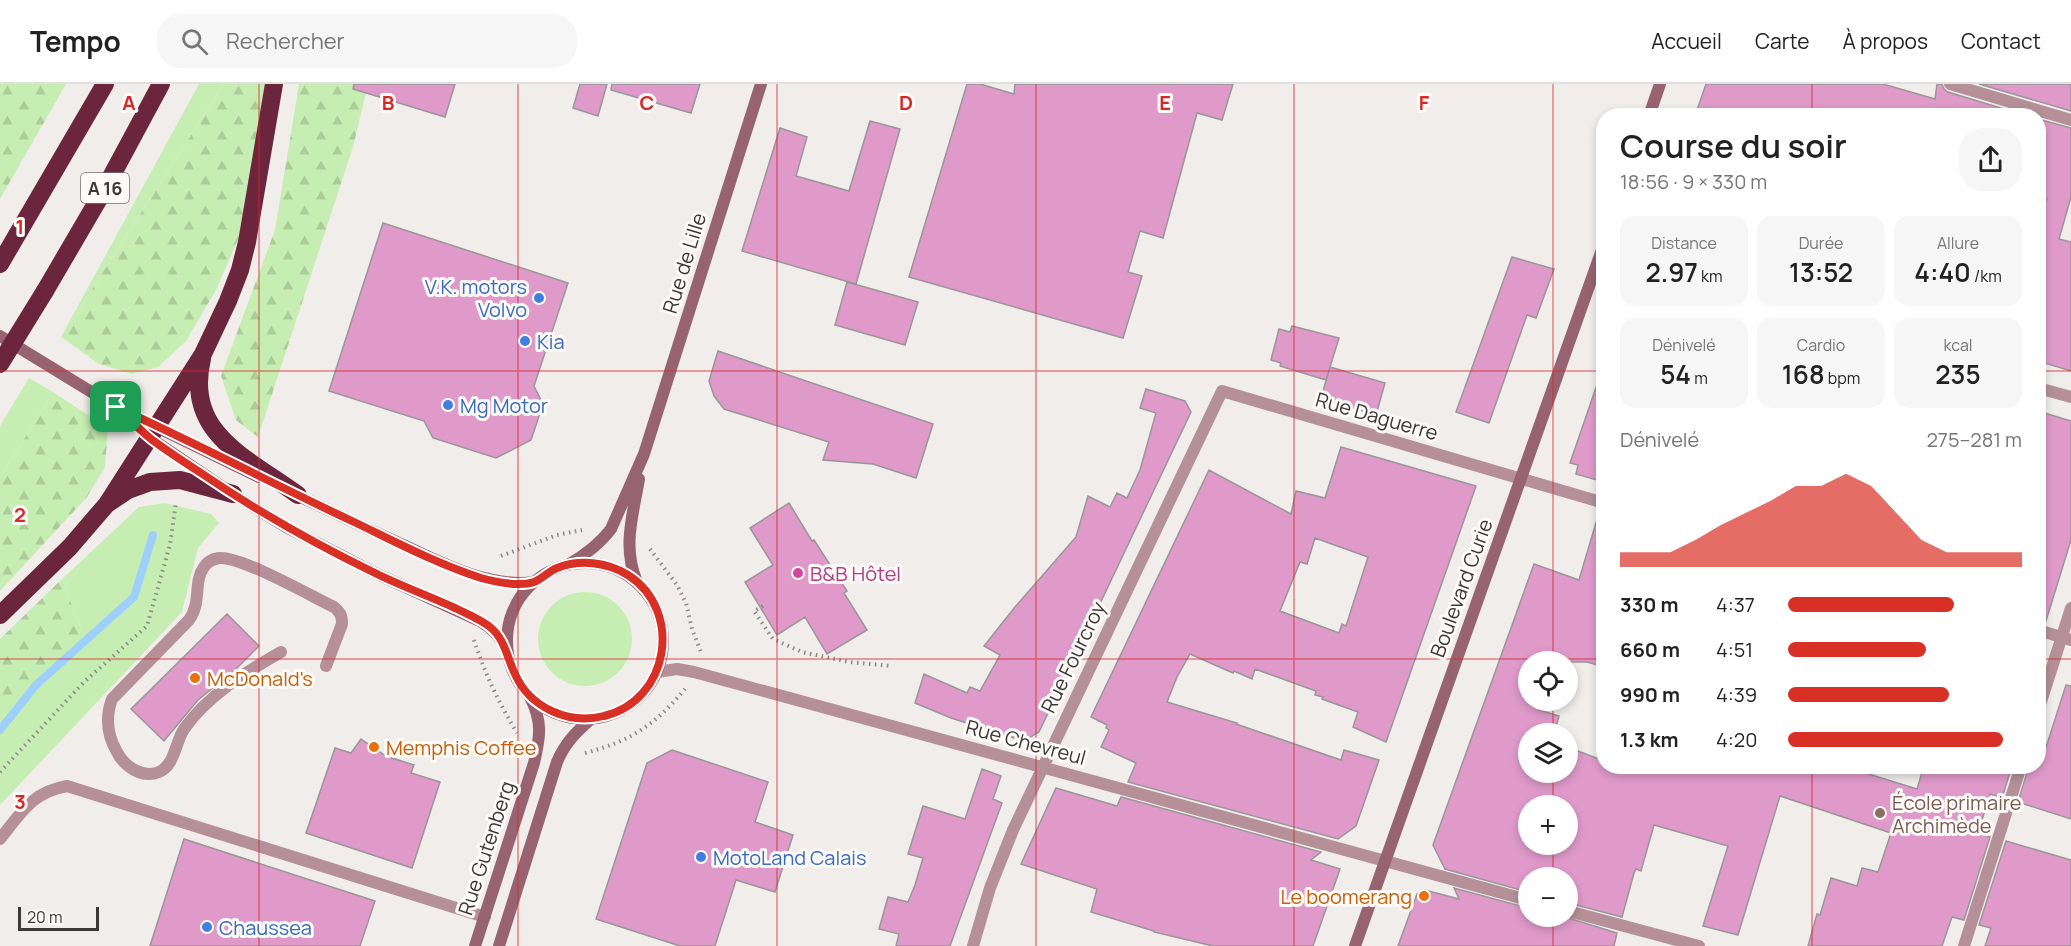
<!DOCTYPE html>
<html lang="fr">
<meta charset="utf-8">
<style>
:root{--surface:#fff;--page:#f6f6f6;--text:#222;--muted:#767676;--line:#e0e0e0;--accent:#d93025}
body{margin:0;font-family:Manrope,sans-serif;background:var(--page);color:var(--text);height:100vh;display:flex;flex-direction:column;font-size:22px;white-space:nowrap}
*{box-sizing:border-box;margin:0}
p{font-size:20px;color:var(--muted)}
.icon{flex:none;width:33px;height:33px;fill:none;stroke:currentColor;stroke-width:2;stroke-linecap:round;stroke-linejoin:round}
.map{position:relative;flex:1;overflow:hidden}
.details{position:absolute;left:1596px;top:24px;width:450px;height:666px;display:flex;flex-direction:column;background:var(--surface);border-radius:24px;box-shadow:0 3px 9px #0003}
.details>*{flex:none}
.tools{position:absolute;left:1518px;top:567px;display:grid;gap:12px}
.tools a{display:grid;place-items:center;width:60px;height:60px;border-radius:50%;background:var(--surface);box-shadow:0 3px 9px #0003;font-size:30px}
.scale{position:absolute;left:18px;bottom:15px;width:81px;box-sizing:border-box;padding-left:6px;border:3px solid #3a3938;border-top:0;font-size:16px;line-height:21px;white-space:nowrap;color:#3a3938;-webkit-text-stroke:4px #fdfaf8;paint-order:stroke}
.pin{position:absolute;display:grid;place-items:center;width:51px;height:51px;color:#fff;margin:-26px;border-radius:12px;box-shadow:0 3px 9px #0006}
.round{display:grid;place-items:center;flex:none;width:63px;height:63px;border-radius:24px;background:var(--page)}
.headline{display:flex;align-items:center;justify-content:space-between;height:102px;padding:0 24px}
h1{font-size:33px;font-weight:600;line-height:45px}
.figures{display:grid;grid-template-columns:repeat(3,1fr);gap:9px;height:102px;padding:6px 24px}
.figures div{display:grid;align-content:center;border-radius:15px;background:var(--page);text-align:center}
.figures b{font-size:26px;font-weight:600}
.figures small{font-size:16px;font-weight:400}
.figures p{font-size:16px}
.chart{height:168px;padding:12px 24px}
.chart p{display:flex;justify-content:space-between}
.chart svg{width:100%;height:108px;margin-top:6px;fill:var(--accent);opacity:.7}
ul{padding:0 24px;list-style:none;font-size:20px}
li{display:grid;grid-template-columns:96px 72px 1fr;align-items:center;height:45px}
li i{height:15px;border-radius:8px;background:var(--accent)}
header{display:flex;align-items:center;gap:36px;box-sizing:border-box;height:84px;padding:0 30px;background:var(--surface);border-bottom:2px solid var(--line)}
header strong{font-size:28px}
nav{display:flex;gap:33px;margin-inline-start:auto;font-size:21px}
.search{width:420px;height:54px;background:var(--page);display:flex;align-items:center;gap:15px;box-sizing:border-box;padding:0 21px;border-radius:24px;color:var(--muted);font-size:22px}
.map>svg:first-child{display:block}
.green{fill:#c7eeb2}
.forest{fill:url(#forest-firs)}
.lines{fill:none;stroke-linecap:round;stroke-linejoin:round}
.stream{stroke:#9dd0fd;stroke-width:8}
.building{fill:#df9aca;stroke:#999698;stroke-width:1.5;fill-rule:evenodd}
.path{stroke:#8c8a89;stroke-width:4;stroke-dasharray:1.5 4.5;stroke-linecap:butt}
.lane{stroke:#b59099;stroke-width:12}
.street{stroke:#b59099;stroke-width:12}
.secondary{stroke:#976370;stroke-width:12}
.highway{stroke:#6b253c;stroke-width:18}
.highway-bridge{stroke:#6b253c;stroke-width:18}
.route-casing{stroke:#fff;stroke-width:12}
.route{stroke:#d93025;stroke-width:8}
.grid{fill:none;stroke:#d62828;stroke-width:1.5;stroke-opacity:0.55}
.shop-dot{fill:#3f7fe0;stroke:#fdfaf8;stroke-width:2}
.hotel-dot{fill:#d1479c;stroke:#fdfaf8;stroke-width:2}
.food-dot{fill:#e8710a;stroke:#fdfaf8;stroke-width:2}
.education-dot{fill:#8d6e63;stroke:#fdfaf8;stroke-width:2}
.labels{text-anchor:middle;dominant-baseline:central;stroke-width:6;stroke-linejoin:round;paint-order:stroke}
.shield{fill:#fdfaf8;stroke:#747372;stroke-width:1.5}
.shield-label{font-size:18px;font-weight:bold;fill:#3a3938}
.street-label{font-size:20px;fill:#3a3938;stroke:#fdfaf8}
.shop-label{font-size:20px;fill:#366cbe;stroke:#fdfaf8;text-anchor:start}
.hotel-label{font-size:20px;fill:#b23c85;stroke:#fdfaf8;text-anchor:start}
.food-label{font-size:20px;fill:#c56008;stroke:#fdfaf8;text-anchor:start}
.education-label{font-size:20px;fill:#785e54;stroke:#fdfaf8;text-anchor:start}
.grid-label{font-size:20px;text-anchor:middle;font-weight:bold;fill:#d62828;stroke:#fdfaf8;stroke-width:6;stroke-linejoin:round;paint-order:stroke}
</style>
<header>
<strong>Tempo</strong>
<div class="search"><svg class="icon" aria-label="search" viewBox="0 0 24 24"><circle cx="10" cy="10" r="6"/><path d="M15 15l6 6"/></svg>Rechercher</div>
<nav><a>Accueil</a><a>Carte</a><a>À propos</a><a>Contact</a></nav>
</header>
<div class="map">
<svg width="2071" height="862" viewBox="0 0 2071 862">
<defs>
<pattern id="forest-firs" width="22" height="20" patternUnits="userSpaceOnUse" patternTransform="scale(1.5)"><rect width="22" height="20" fill="#c7eeb2"/><path d="M5 1l3.5 6h-7zM16 11l3.5 6h-7z" fill="#accd9a"/></pattern>
</defs>
<rect width="100%" height="100%" fill="#f0edeb"/>
<path class="green" d="M199,0H224L61,253Z
M29,294L53,308L0,394V342Z
M165,419L211,430L219,439L198,464L182,528L0,721V642L86,558L62,495L139,423Z
M538 555a47 47 0 1 1 94 0a47 47 0 1 1-94 0Z"/>
<path class="forest" d="M0,0H66L0,115Z
M224,0H265L240,151L216,206L186,257L158,283L132,290L99,280L61,253Z
M299,0H368L353,63L258,353L236,336L221,292L275,146Z
M53,308L108,344L105,383L87,413L0,507V394Z
M62,495L86,558L0,642V555Z"/>
<g class="lines">
<path class="stream" d="M0,646L36,601L134,513L153,451"/>
</g>
<path class="building" d="M354,0H455L445,33L353,5Z
M580,0H607L598,32L573,24Z
M612,0H700L691,29L611,6Z
M967,0H980L1014,10L1015,0H1233L1222,36L1197,29L1163,154L1140,147L1128,188L1142,192L1123,254L909,193Z
M1706,0H1883L1935,15L1937,0H1942L1944,5L1948,8L2027,32H1695Z
M1979,0H2071V27Z
M2038,35L2071,44V113L2059,155L2071,158V287L2038,277V142L2047,114L2038,111Z
M870,37L900,45L856,200L742,167L780,44L807,53L796,92L849,107Z
M383,139L568,199L534,302L543,320L531,356L496,374L433,354L424,337L329,307Z
M1512,173L1554,185L1536,234L1527,231L1489,339L1456,328Z
M847,198L918,218L905,261L835,241Z
M1292,242L1339,254L1326,296L1280,282L1281,279L1271,276L1279,245L1290,248Z
M718,267L933,340L916,394L873,380L823,376L829,358L724,325L714,312L709,297Z
M1330,283L1385,299L1376,331L1321,314Z
M1600,292L1604,293V398L1576,390L1578,381L1570,379Z
M1146,305L1185,317L1191,328L1039,648L1024,657L951,634L915,619L924,590L967,609L970,603L980,607L1000,571L984,562L1015,523L1076,453L1088,412L1110,423L1117,409L1127,414L1140,386L1156,329L1140,324Z
M2038,327L2071,337V456L2045,540L2038,538Z
M1341,363L1476,402L1386,658L1353,643L1358,628L1322,615L1323,613L1315,611L1316,607L1255,585L1252,595L1234,587L1233,589L1190,570L1177,593L1167,618L1237,639L1236,640L1341,676L1344,666L1379,676L1356,742L1338,755L1128,698L1136,679L1101,663L1109,646L1106,644L1107,641L1091,633L1209,386L1291,430L1296,407L1325,414ZM1315,454L1368,473L1346,542L1342,540L1339,549L1280,527L1300,478L1307,480Z
M789,419L812,457L814,456L847,507L844,509L867,546L827,570L805,533L777,551L745,498L773,481L750,444Z
M1598,432H1604V578H1599L1598,581L1587,578H1528V616H1543L1539,626L1559,632L1554,650H1528V688H1568V663L1604,677V682H1843L1917,705L1924,682H2012L2002,714L1990,710L1978,749L1990,753L1964,836L1952,833L1942,862H1808L1817,830L1820,831L1831,794L1857,802L1862,784L1878,788L1891,749L1780,712L1738,851L1703,842L1728,762L1654,741L1641,787L1636,785L1634,789L1622,833L1568,819V794H1528V808L1445,785L1433,761L1534,480L1579,496ZM1528,722H1568V760H1528Z
M227,530L259,562L235,586L198,616L164,657L131,625Z
M2066,601L2071,602V735L2018,718L2029,682H2040Z
M361,655L386,672L414,681L411,689L440,698L412,784L306,749L335,664L351,669Z
M672,666L768,698L755,738L793,751L775,808L736,796L715,862H680L596,835L647,679Z
M982,685L1001,692L993,715L1002,719L950,862H896L899,850L879,845L888,813L908,818L915,801L923,774L908,770L923,722L965,735Z
M1056,704L1117,722L1121,713L1321,768L1311,776L1340,785L1313,862H1213L1154,848V847L1091,828L1097,805L1021,780Z
M184,755L375,817L360,862H150Z
M2006,757L2071,776V862H1985L1991,844L1979,841Z
M1454,804L1528,824V832H1562L1617,849L1614,862H1398L1417,810L1425,806L1459,815Z"/>
<g class="lines">
<path class="path" d="M650,465L677,501L686,519L692,545L701,568
M501,472L557,451L582,446
M763,522L754,527L773,555L802,568L849,578L891,582
M474,556C485,590 499,619 517,649
M585,669C631,657 655,641 685,605
M0,688L84,598L147,542L170,461L176,418"/>
<path class="lane" d="M281,568C246,588 208,611 184,645C175,659 175,681 159,688C142,695 124,682 117,668C107,651 105,634 112,615L189,536C202,518 193,498 204,483C207,478 213,475 219,474C241,472 311,512 334,523C340,528 342,531 342,540L326,582
M0,755C21,729 32,708 67,702L485,833"/>
<path class="street" d="M1950,0L2071,36
M2038,304L2071,313
M2038,546L2071,556
M657,588L677,585L694,588L1528,816
M2038,627L2071,524
M1568,827L1699,862
M973,862L990,804L1013,746L1222,307L1604,419
M1964,862L2021,682"/>
<path class="secondary" d="M1649,32L1660,0
M0,252L116,323L259,393
M124,330L150,354L233,410L286,443L379,491L480,537C492,544 501,552 506,566
M291,408C328,426 366,444 403,461C445,480 488,504 534,498
M507 557a78 78 0 1 1 156 0a78 78 0 1 1-156 0Z
M568,481C585,471 599,461 611,445L644,370L761,0
M637,498C622,463 633,431 639,395
M475,862L534,679C540,653 543,638 530,613
M499,862L557,678C565,659 576,648 591,635
M1355,862L1604,160"/>
<path class="highway" d="M0,180L105,0
M45,207L104,106L161,0
M202,275C184,350 248,374 298,411
M107,420L203,270L228,217L240,186L247,158L274,0
M0,531L70,463L107,420L128,406L150,398L180,396L233,410"/>
<path class="highway-bridge" d="M0,280L45,207"/>
</g>
<g class="lines">
<defs>
<path id="route" d="M116,323C196,359 273,400 352,437C394,457 437,480 481,494C496,498 519,503 534,498C542,495 549,487 557,484C580,475 607,478 628,491C684,527 669,617 604,632C569,641 530,624 515,590C507,574 505,555 490,543C480,535 467,530 455,524C429,512 401,502 375,489C315,460 257,427 201,389C184,378 167,367 151,355C139,345 128,334 116,323Z"/>
</defs>
<use href="#route" class="route-casing"/>
<use href="#route" class="route"/>
</g>
<path class="grid" d="M259,0V862M518,0V862M777,0V862M1036,0V862M1294,0V862M1553,0V578M1812,0V32M0,287H1604M2038,287H2071M0,575H1604M2038,575H2071M1553,616V650M1812,682V862M1553,688V722M1553,760V794M1553,832V862"/>
<g class="shop-dot">
<circle cx="539" cy="214" r="6"/>
<circle cx="525" cy="257" r="6"/>
<circle cx="448" cy="321" r="6"/>
<circle cx="701" cy="773" r="6"/>
<circle cx="207" cy="843" r="6"/>
</g>
<circle class="hotel-dot" cx="798" cy="489" r="6"/>
<g class="food-dot">
<circle cx="195" cy="594" r="6"/>
<circle cx="374" cy="663" r="6"/>
<circle cx="1424" cy="812" r="6"/>
</g>
<circle class="education-dot" cx="1880" cy="729" r="6"/>
<g class="labels">
<rect class="shield" x="81" y="89" width="48" height="30" rx="4.5"/>
<g class="shield-label">
<text x="105" y="104">A 16</text>
</g>
<g class="street-label">
<text transform="translate(684 179) rotate(-73)">Rue de Lille</text>
<text transform="translate(1377 332) rotate(16)">Rue Daguerre</text>
<text transform="translate(1461 504) rotate(-70)">Boulevard Curie</text>
<text transform="translate(1073 573) rotate(-64)">Rue Fourcroy</text>
<text transform="translate(1026 658) rotate(15)">Rue Chevreul</text>
<text transform="translate(486 764) rotate(-72)">Rue Gutenberg</text>
</g>
<g class="shop-label">
<text x="527" y="202" text-anchor="end">V.K. motors<tspan x="527" dy="23">Volvo</tspan></text>
<text x="537" y="257">Kia</text>
<text x="460" y="321">Mg Motor</text>
<text x="713" y="773">MotoLand Calais</text>
<text x="219" y="843">Chaussea</text>
</g>
<g class="hotel-label">
<text x="810" y="489">B&amp;B Hôtel</text>
</g>
<g class="food-label">
<text x="207" y="594">McDonald's</text>
<text x="386" y="663">Memphis Coffee</text>
<text x="1412" y="812" text-anchor="end">Le boomerang</text>
</g>
<g class="education-label">
<text x="1892" y="718">École primaire<tspan x="1892" dy="23">Archimède</tspan></text>
</g>
</g>
<g class="grid-label">
<text x="129" y="26">A</text>
<text x="388" y="26">B</text>
<text x="647" y="26">C</text>
<text x="906" y="26">D</text>
<text x="1165" y="26">E</text>
<text x="1424" y="26">F</text>
<text x="20" y="150">1</text>
<text x="20" y="438">2</text>
<text x="20" y="725">3</text>
</g>
</svg>
<div class="tools">
<a><svg class="icon" aria-label="locate" viewBox="0 0 24 24"><circle cx="12" cy="12" r="6"/><path d="M12 2v4M12 18v4M2 12h4M18 12h4"/></svg></a>
<a><svg class="icon" aria-label="layers" viewBox="0 0 24 24"><path d="M12 4l9 5-9 5-9-5zM3 14l9 5 9-5"/></svg></a>
<a>+</a>
<a>−</a>
</div>
<div class="scale">20 m</div>
<div class="pin" style="left:116px;top:323px;background:#1e9e55"><svg class="icon" aria-label="arrive" viewBox="0 0 24 24"><path d="M6 21V4h12l-3 4 3 4H6"/></svg></div>
<section class="details">
<div class="headline"><div><h1>Course du soir</h1><p>18:56 · 9 × 330 m</p></div><a class="round"><svg class="icon" aria-label="share" viewBox="0 0 24 24"><path d="M12 15V3M7 8l5-5 5 5M5 13v7h14v-7"/></svg></a></div>
<div class="figures">
<div><p>Distance</p><b>2.97<small> km</small></b></div>
<div><p>Durée</p><b>13:52</b></div>
<div><p>Allure</p><b>4:40<small> /km</small></b></div>
</div>
<div class="figures">
<div><p>Dénivelé</p><b>54<small> m</small></b></div>
<div><p>Cardio</p><b>168<small> bpm</small></b></div>
<div><p>kcal</p><b>235</b></div>
</div>
<div class="chart"><p><span>Dénivelé</span>275–281 m</p>
<svg viewBox="0 0 160 44" preserveAspectRatio="none"><path d="M0 44V38L10 38L20 38L30 33L40 27L50 22L60 17L70 11L80 11L90 6L100 11L110 22L120 33L130 38L140 38L150 38L160 38V44z"/></svg>
</div>
<ul>
<li><b>330 m</b>4:37<i style="width:71%"></i></li>
<li><b>660 m</b>4:51<i style="width:59%"></i></li>
<li><b>990 m</b>4:39<i style="width:69%"></i></li>
<li><b>1.3 km</b>4:20<i style="width:92%"></i></li>
</ul>
</section>
</div>
